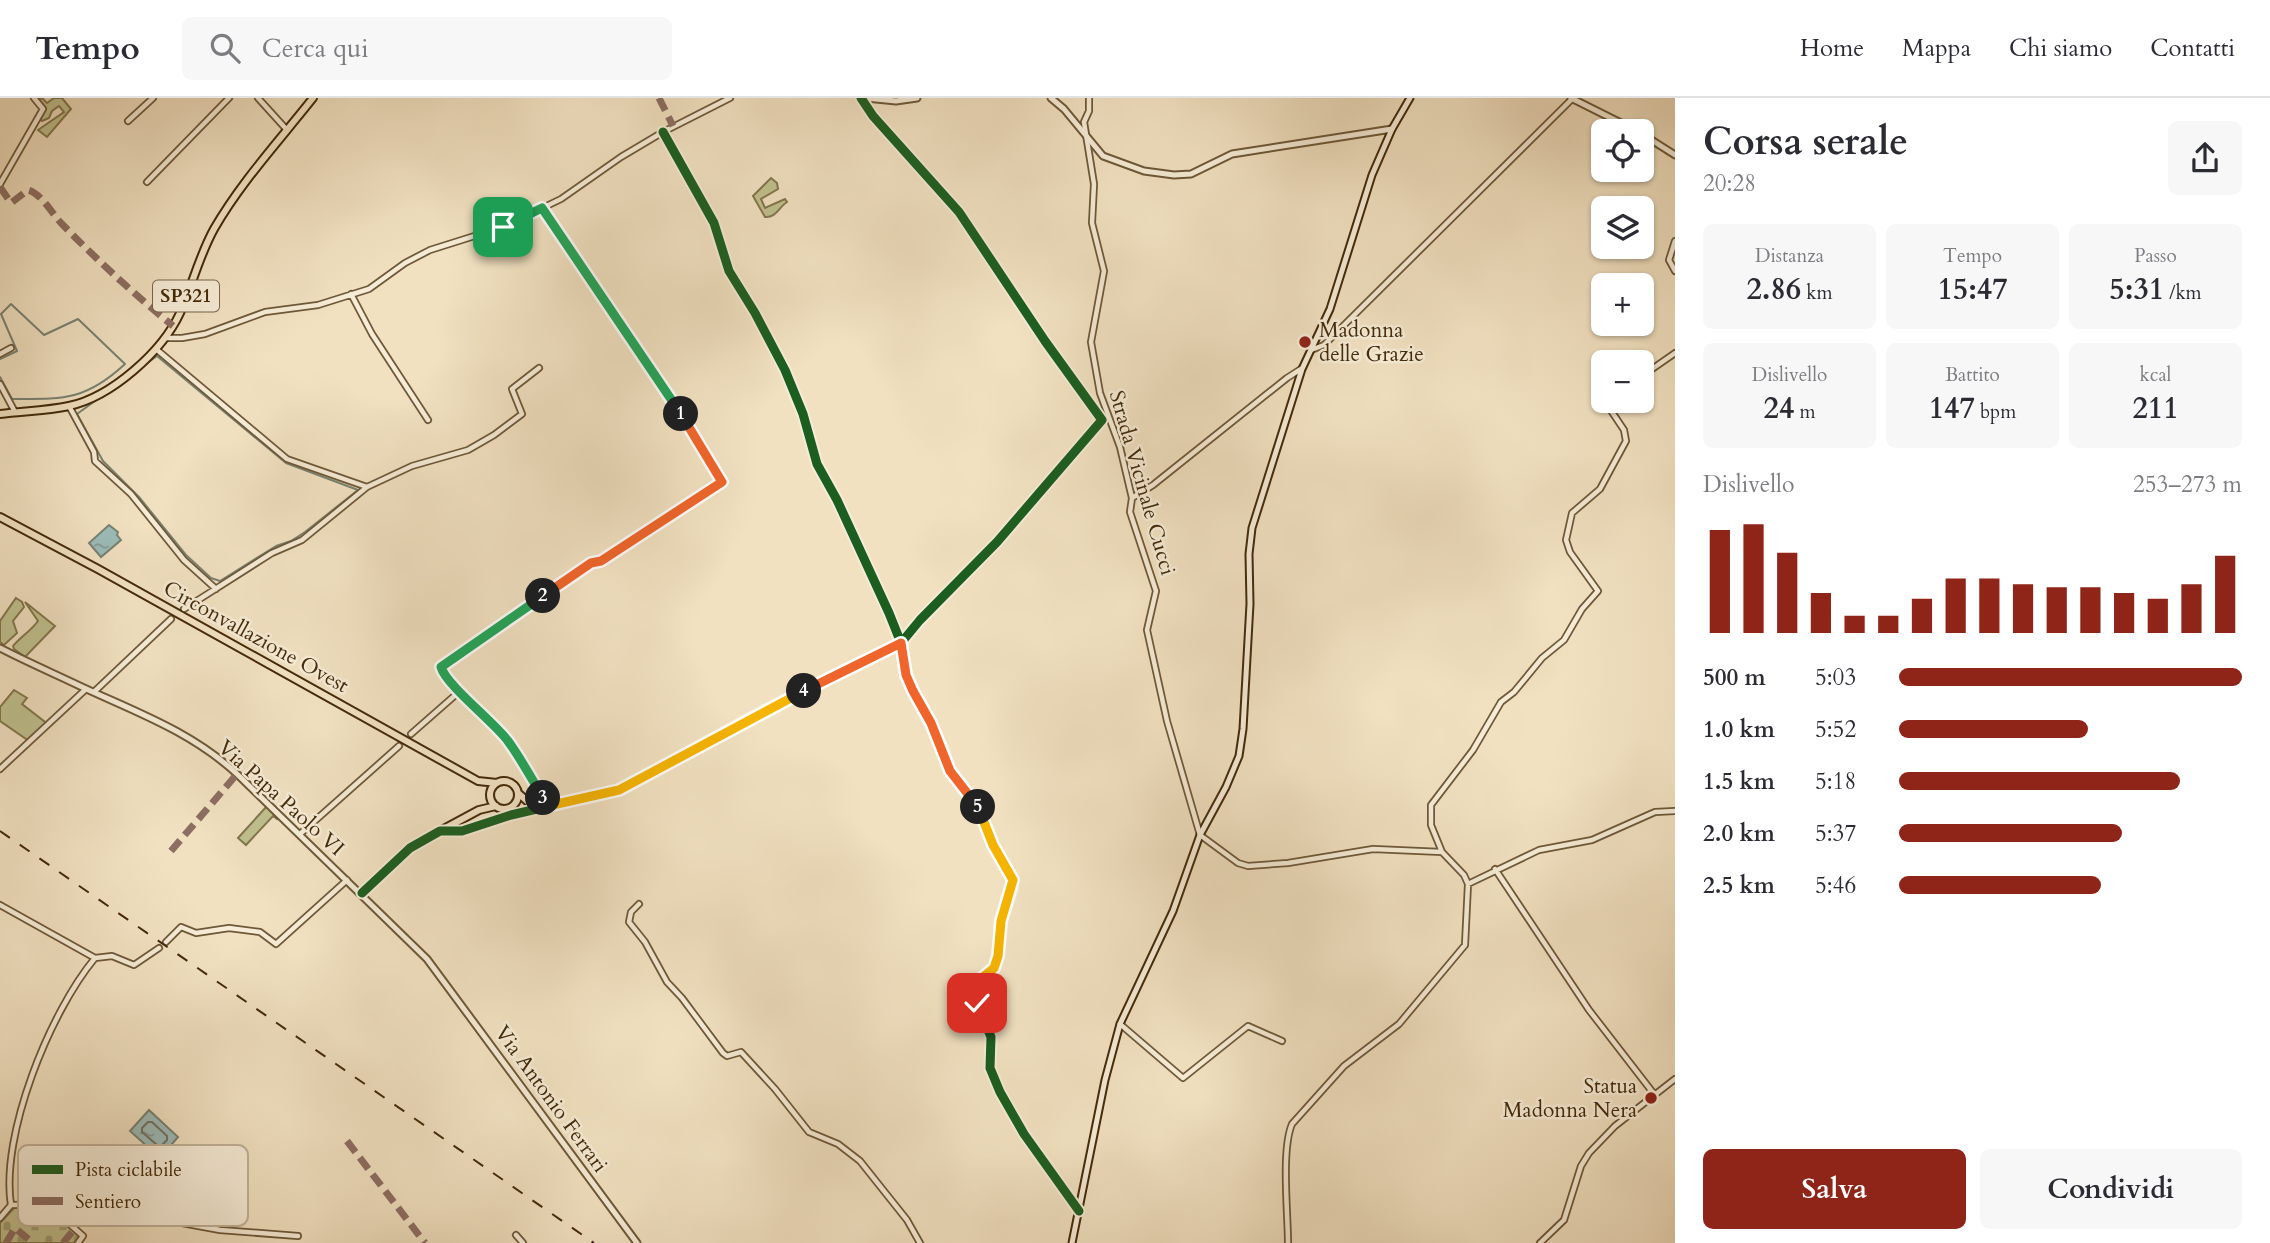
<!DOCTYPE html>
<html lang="it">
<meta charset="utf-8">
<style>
:root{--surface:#fff;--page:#f7f7f7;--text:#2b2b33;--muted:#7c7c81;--line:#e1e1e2;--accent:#8f2418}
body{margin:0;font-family:Cardo,serif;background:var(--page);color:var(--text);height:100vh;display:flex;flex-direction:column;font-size:26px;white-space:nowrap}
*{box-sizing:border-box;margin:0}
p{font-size:23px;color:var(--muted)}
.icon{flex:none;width:38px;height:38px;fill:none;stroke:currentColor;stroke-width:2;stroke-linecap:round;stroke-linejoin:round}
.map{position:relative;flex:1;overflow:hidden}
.panel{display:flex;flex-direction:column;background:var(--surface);width:595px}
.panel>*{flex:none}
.fabs{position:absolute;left:1591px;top:21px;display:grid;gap:14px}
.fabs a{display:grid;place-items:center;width:63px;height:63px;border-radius:10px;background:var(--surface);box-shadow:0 2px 5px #0004;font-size:35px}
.pin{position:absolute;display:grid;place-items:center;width:60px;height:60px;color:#fff;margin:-30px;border-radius:14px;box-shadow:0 4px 10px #0006}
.km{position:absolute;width:35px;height:35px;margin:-18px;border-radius:50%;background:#222;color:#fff;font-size:19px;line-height:35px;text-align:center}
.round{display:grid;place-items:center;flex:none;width:74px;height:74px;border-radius:10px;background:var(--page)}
.headline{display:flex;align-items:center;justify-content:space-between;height:119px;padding:0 28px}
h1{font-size:38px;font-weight:700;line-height:52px}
.stats{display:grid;grid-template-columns:repeat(3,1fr);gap:10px;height:119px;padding:7px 28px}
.stats div{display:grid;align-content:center;border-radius:10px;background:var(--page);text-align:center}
.stats b{font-size:30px;font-weight:700}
.stats small{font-size:19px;font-weight:400}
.stats p{font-size:19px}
.chart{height:196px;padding:14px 28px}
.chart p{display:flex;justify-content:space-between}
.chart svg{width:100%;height:126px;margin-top:7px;stroke:var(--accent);stroke-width:6}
.action{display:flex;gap:14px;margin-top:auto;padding:14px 28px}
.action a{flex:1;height:80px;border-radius:10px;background:var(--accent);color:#fff;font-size:28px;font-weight:700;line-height:80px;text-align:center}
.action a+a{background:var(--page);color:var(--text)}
ul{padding:0 28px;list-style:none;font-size:23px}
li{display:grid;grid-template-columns:112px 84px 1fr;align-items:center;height:52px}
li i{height:18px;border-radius:9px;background:var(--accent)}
header{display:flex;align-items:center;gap:42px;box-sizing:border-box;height:98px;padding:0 35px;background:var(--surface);border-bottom:2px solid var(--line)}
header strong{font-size:33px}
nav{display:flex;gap:38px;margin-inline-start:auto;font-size:24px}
.search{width:490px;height:63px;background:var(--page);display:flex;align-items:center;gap:18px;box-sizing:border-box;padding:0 24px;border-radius:10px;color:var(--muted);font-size:26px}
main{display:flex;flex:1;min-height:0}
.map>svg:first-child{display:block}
.green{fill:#c0c18f;stroke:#82764c;stroke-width:2}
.cemetery{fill:url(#cemetery-stones);stroke:#82764c;stroke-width:2}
.water{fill:url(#water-ripples);stroke:#788273;stroke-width:2}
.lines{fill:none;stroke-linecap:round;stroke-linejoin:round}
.shore{stroke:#707361;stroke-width:2}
.stream{stroke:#788273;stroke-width:2}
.minor-casing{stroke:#6e5837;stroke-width:8}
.tertiary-casing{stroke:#6e5837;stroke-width:9}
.secondary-casing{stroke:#432a09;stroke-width:9}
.primary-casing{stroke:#432a09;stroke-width:10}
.minor{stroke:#f6ecd7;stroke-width:4.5}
.tertiary{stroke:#f6ecd7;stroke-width:5}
.secondary{stroke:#f6ecd7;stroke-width:5}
.primary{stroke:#f1e1c1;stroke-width:6}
.rail{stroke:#432a09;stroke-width:2;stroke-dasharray:12 12;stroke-linecap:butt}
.quiet{stroke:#8d6e63;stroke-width:7;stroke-dasharray:14 7;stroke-linecap:butt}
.cycleway-casing{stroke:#f6ecd7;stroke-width:13}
.cycleway{stroke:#1b5e20;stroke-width:9}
.split-1-casing{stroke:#fff;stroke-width:14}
.split-2-casing{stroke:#fff;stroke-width:14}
.split-3-casing{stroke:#fff;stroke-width:14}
.split-4-casing{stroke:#fff;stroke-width:14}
.split-5-casing{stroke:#fff;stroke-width:14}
.split-6-casing{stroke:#fff;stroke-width:14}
.split-1{stroke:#22a559;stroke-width:9}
.split-2{stroke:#f0652b;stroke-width:9}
.split-3{stroke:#22a559;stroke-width:9}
.split-4{stroke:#f5b400;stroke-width:9}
.split-5{stroke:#f0652b;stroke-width:9}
.split-6{stroke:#f5b400;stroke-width:9}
.poi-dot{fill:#8f2418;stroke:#f6ecd7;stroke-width:2.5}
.labels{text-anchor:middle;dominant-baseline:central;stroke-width:5;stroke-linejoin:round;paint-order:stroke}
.shield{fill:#f6ecd7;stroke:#796447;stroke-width:2}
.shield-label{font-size:19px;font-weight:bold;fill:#432a09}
.poi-label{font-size:21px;fill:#432a09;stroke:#f6ecd7;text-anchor:start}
.street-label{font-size:21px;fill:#432a09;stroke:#f6ecd7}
.key{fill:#f6ecd7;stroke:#c0b299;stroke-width:2}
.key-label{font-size:19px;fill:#432a09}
</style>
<header>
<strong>Tempo</strong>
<div class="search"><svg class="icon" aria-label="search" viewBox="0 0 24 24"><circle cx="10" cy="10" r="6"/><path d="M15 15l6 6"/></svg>Cerca qui</div>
<nav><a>Home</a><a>Mappa</a><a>Chi siamo</a><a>Contatti</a></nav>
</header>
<main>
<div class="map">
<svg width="1675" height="1145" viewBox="0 0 1675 1145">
<defs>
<pattern id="cemetery-stones" width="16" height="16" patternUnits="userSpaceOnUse" patternTransform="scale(1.75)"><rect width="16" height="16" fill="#c0c18f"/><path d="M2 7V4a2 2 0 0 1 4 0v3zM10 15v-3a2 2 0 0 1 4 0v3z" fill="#9e9d73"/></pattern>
<pattern id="water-ripples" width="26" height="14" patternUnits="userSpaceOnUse" patternTransform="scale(1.75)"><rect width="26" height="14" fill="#9cbcb9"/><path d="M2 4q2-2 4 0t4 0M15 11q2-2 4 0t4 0" fill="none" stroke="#819995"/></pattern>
</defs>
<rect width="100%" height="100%" fill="#f1e1c1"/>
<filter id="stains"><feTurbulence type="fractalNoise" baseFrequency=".00286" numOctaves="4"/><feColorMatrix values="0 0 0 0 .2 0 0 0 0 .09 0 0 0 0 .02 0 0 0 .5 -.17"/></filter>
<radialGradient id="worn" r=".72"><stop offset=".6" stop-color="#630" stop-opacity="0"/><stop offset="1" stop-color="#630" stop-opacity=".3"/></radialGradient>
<path class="green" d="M42,0L47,5L54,0H62L71,11L47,39L38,32L64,14L59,8L52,13L49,20L42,23L40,21L46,10L38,2Z
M771,80L777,85L778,91L761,101L765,110L785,101L787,104C779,109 776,120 765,119L753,98Z
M16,500L22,504L24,509L13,523L17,535L4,547L0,544V523Z
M25,504L55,528L25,559L14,551L13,548C21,538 31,533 38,523Z
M14,592L27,600L22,606L49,627L29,643L0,623V609Z
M267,708L278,719L277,721L273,718L246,747L238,740Z"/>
<path class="cemetery" d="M44,1108L82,1138L75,1145H0V1125L14,1110Z"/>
<path class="water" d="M109,427L118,434L117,437L121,442L101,459L89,445Z
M149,1012L178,1039L160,1060L130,1033Z"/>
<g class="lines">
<path class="shore" d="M148,1024H152L167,1038V1042L161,1048L157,1047L142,1034V1030Z"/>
<path class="stream" d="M157,258L286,365L358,392L305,434L291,443L276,448L220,483L211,480L186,457L139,399L103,363L77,316Z
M0,261L17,253L1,216L11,206L44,237L78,221L125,266C85,303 63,301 12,301L0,279"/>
<defs>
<path id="minor" d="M258,0L287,32
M1089,0V13L1084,24L1094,86L1092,125L1104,173L1091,244L1100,295L1120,349L1132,400L1130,414L1156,493L1147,532L1167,623L1200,737L1238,765L1248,768L1288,765L1373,751L1442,754
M128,23L153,0
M663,34L714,125L729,173L755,215L785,272L803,316L817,366L837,402L889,515L901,545L907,577L913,593L942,649L950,673L976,704L993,747L1013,782L1012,792L1001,823L998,858L994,870L983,879L978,889L977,905L991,939L990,970L1000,994L1024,1036L1078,1113
M147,84L229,0
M0,86L43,11L34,0
M1675,143L1669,162L1675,173
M351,196L372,236L428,322
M166,240H182L205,236L265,214L318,207L369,191L405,165L430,152L503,129L561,101L621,59L663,34L730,0
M156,251L287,361L367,389
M1311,252L1324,247L1573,0
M0,256L11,250
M1642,278L1675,255
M0,286L15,314
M69,308L94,354L95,363L131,396L184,462L216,491
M1132,400L1153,387L1287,280L1301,271
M184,511L272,455L302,442L367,389L412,368L468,352L494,337L522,316L512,291L539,270
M95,593L171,521
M460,593L507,641L548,708
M411,636L460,593L442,574L441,569L591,465L601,463L722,384L684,319L542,110
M0,671L86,591
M300,736L399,648
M1495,771L1589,912L1654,996
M1468,786L1539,752L1592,742L1655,714L1675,713
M362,795L410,750L440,733H462L511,717L619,692L767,611L901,545L920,522L997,444L1102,322L1045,243L959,114L873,18L861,0
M639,806L631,814L629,824L645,844L667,884L682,900L723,955L727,958L741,954L775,991L809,1034L838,1046L860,1063L907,1122L920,1145
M0,807L95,860
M166,844L181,829L196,835L229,830L260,834L276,846L347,782
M1120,926L1183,980L1248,928L1282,943
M47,1106L83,1138L78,1145
M11,1107L59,1106L111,1112L220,1132L298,1138
M0,1120L11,1107C0,1037 50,914 95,860L112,858L134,867L159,850
M516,1137L523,1145
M1288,1145C1288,1115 1281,1052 1292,1026L1344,968L1399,926L1465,847L1468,786L1464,777L1442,754L1431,727V707L1473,652L1501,604L1514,594L1542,560L1564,542L1582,511L1598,493L1570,454L1566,442L1572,415L1600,391L1626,343L1624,332L1610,311L1611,303
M1540,1145L1564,1122L1581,1068L1589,1055L1615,1028L1675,981"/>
<path id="tertiary" d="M866,0L896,3L917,0
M1051,0L1064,11L1103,58L1144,73L1174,77L1191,76L1232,56L1392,31
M1571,0L1637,33
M1642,36L1675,57
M0,550C27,564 55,576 82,589C136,614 192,634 237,676L427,861L637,1145"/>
<path id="secondary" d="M1072,1145L1105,982L1120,926L1173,813L1200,737L1226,689L1239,658L1243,631L1250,506L1249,456L1252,430L1302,271L1330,211L1372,77L1392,31L1410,0"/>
<path id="primary" d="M0,316C23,313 46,313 69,308C111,299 162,254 180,215C192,188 199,158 214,131C241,84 279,43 313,0
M0,419L98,471L478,683L497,685
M490 697a14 14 0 1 1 28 0a14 14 0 1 1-28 0Z
M518,695L536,711
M440,733L479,712L496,708"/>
</defs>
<use href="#minor" class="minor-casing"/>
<use href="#tertiary" class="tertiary-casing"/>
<use href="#secondary" class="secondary-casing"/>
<use href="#primary" class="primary-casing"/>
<use href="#minor" class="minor"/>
<use href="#tertiary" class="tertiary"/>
<use href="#secondary" class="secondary"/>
<use href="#primary" class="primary"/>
<path class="rail" d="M0,733L594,1145"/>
<path class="quiet" d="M659,0L673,28
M0,89L11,105L28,92C41,95 52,116 62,126C97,162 134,196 173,228
M171,753L237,676
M347,1043L425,1145
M6,1145L15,1130L33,1145
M63,1145L72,1134"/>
<defs>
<path id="cycleway" d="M663,34L714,125L729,173L755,215L785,272L803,316L817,366L837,402L889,515L901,545L907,577L913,593L942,649L950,673L976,704L993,747L1013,782L1012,792L1001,823L998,858L994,870L983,879L978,889L977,905L991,939L990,970L1000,994L1024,1036L1079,1113
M362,795L410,750L440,733H462L511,717L619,692L767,611L901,545L920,522L997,444L1102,322L1045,243L959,114L873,18L861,0"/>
</defs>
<use href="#cycleway" class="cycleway-casing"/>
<use href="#cycleway" class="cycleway"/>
</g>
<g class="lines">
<defs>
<path id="split-1" d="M503,129L542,110L681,316"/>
<path id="split-2" d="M543,498L591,465L601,463L722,384L681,316"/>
<path id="split-3" d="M543,700C532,681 521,661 508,643C494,624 446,587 441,569L543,498"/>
<path id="split-4" d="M543,700L548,708L619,692L804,593"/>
<path id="split-5" d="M804,593L901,545L906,577L913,593L931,625L950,673L978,709"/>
<path id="split-6" d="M977,905L978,890L983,879L994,870L998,858L1001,823L1013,782L993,747L978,709"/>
</defs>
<use href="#split-1" class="split-1-casing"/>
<use href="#split-2" class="split-2-casing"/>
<use href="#split-3" class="split-3-casing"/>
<use href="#split-4" class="split-4-casing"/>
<use href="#split-5" class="split-5-casing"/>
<use href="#split-6" class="split-6-casing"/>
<use href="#split-1" class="split-1"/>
<use href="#split-2" class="split-2"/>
<use href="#split-3" class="split-3"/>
<use href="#split-4" class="split-4"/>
<use href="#split-5" class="split-5"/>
<use href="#split-6" class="split-6"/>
</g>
<g class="poi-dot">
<circle cx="1305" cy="244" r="7"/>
<circle cx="1651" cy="1000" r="7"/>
</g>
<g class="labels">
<rect class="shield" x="153" y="182.5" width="66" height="31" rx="5"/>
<g class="shield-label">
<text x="186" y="198">SP321</text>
</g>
<g class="poi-label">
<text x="1319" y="232">Madonna<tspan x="1319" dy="24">delle Grazie</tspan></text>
<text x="1637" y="988" text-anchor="end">Statua<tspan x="1637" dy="24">Madonna Nera</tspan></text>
</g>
<g class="street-label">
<text transform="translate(1142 385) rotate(74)">Strada Vicinale Cucci</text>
<text transform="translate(256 539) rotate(29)">Circonvallazione Ovest</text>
<text transform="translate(281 700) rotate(42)">Via Papa Paolo VI</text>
<text transform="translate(551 1001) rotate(54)">Via Antonio Ferrari</text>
</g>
</g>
<rect x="18" y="1047" width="230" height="81" rx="10" class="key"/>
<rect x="32" y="1067" width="31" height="9" fill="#1b5e20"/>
<rect x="32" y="1099" width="31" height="8" fill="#8d6e63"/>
<g class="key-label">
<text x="75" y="1078">Pista ciclabile</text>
<text x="75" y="1110">Sentiero</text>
</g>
<rect width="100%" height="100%" filter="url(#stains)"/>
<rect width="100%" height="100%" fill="url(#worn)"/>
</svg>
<div class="fabs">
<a><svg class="icon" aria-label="locate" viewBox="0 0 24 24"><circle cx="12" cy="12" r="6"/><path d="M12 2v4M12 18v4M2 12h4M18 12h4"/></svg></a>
<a><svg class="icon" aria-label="layers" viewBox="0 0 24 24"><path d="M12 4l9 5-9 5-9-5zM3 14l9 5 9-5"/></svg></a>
<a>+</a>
<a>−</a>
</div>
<div class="pin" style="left:503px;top:129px;background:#1e9e55"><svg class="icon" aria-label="arrive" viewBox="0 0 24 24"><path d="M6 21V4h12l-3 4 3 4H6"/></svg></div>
<div class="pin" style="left:977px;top:905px;background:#d93025"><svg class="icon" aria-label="check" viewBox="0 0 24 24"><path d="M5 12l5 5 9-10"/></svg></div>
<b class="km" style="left:681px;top:316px">1</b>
<b class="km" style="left:543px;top:498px">2</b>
<b class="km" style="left:543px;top:700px">3</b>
<b class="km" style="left:804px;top:593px">4</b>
<b class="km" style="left:978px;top:709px">5</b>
</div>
<section class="panel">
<div class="headline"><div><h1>Corsa serale</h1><p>20:28</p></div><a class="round"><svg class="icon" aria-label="share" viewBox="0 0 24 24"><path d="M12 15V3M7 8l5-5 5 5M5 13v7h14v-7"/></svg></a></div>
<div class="stats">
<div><p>Distanza</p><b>2.86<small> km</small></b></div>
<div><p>Tempo</p><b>15:47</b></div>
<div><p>Passo</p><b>5:31<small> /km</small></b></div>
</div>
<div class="stats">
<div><p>Dislivello</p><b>24<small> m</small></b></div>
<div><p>Battito</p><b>147<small> bpm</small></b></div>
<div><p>kcal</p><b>211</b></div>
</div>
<div class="chart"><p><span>Dislivello</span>253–273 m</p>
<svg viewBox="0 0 160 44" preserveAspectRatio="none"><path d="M5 44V8M15 44V6M25 44V16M35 44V30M45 44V38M55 44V38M65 44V32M75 44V25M85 44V25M95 44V27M105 44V28M115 44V28M125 44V30M135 44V32M145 44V27M155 44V17"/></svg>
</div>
<ul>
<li><b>500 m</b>5:03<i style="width:100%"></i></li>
<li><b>1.0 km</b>5:52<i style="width:55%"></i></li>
<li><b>1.5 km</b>5:18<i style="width:82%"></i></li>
<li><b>2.0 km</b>5:37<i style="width:65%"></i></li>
<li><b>2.5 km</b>5:46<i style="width:59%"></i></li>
</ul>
<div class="action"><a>Salva</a><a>Condividi</a></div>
</section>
</main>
